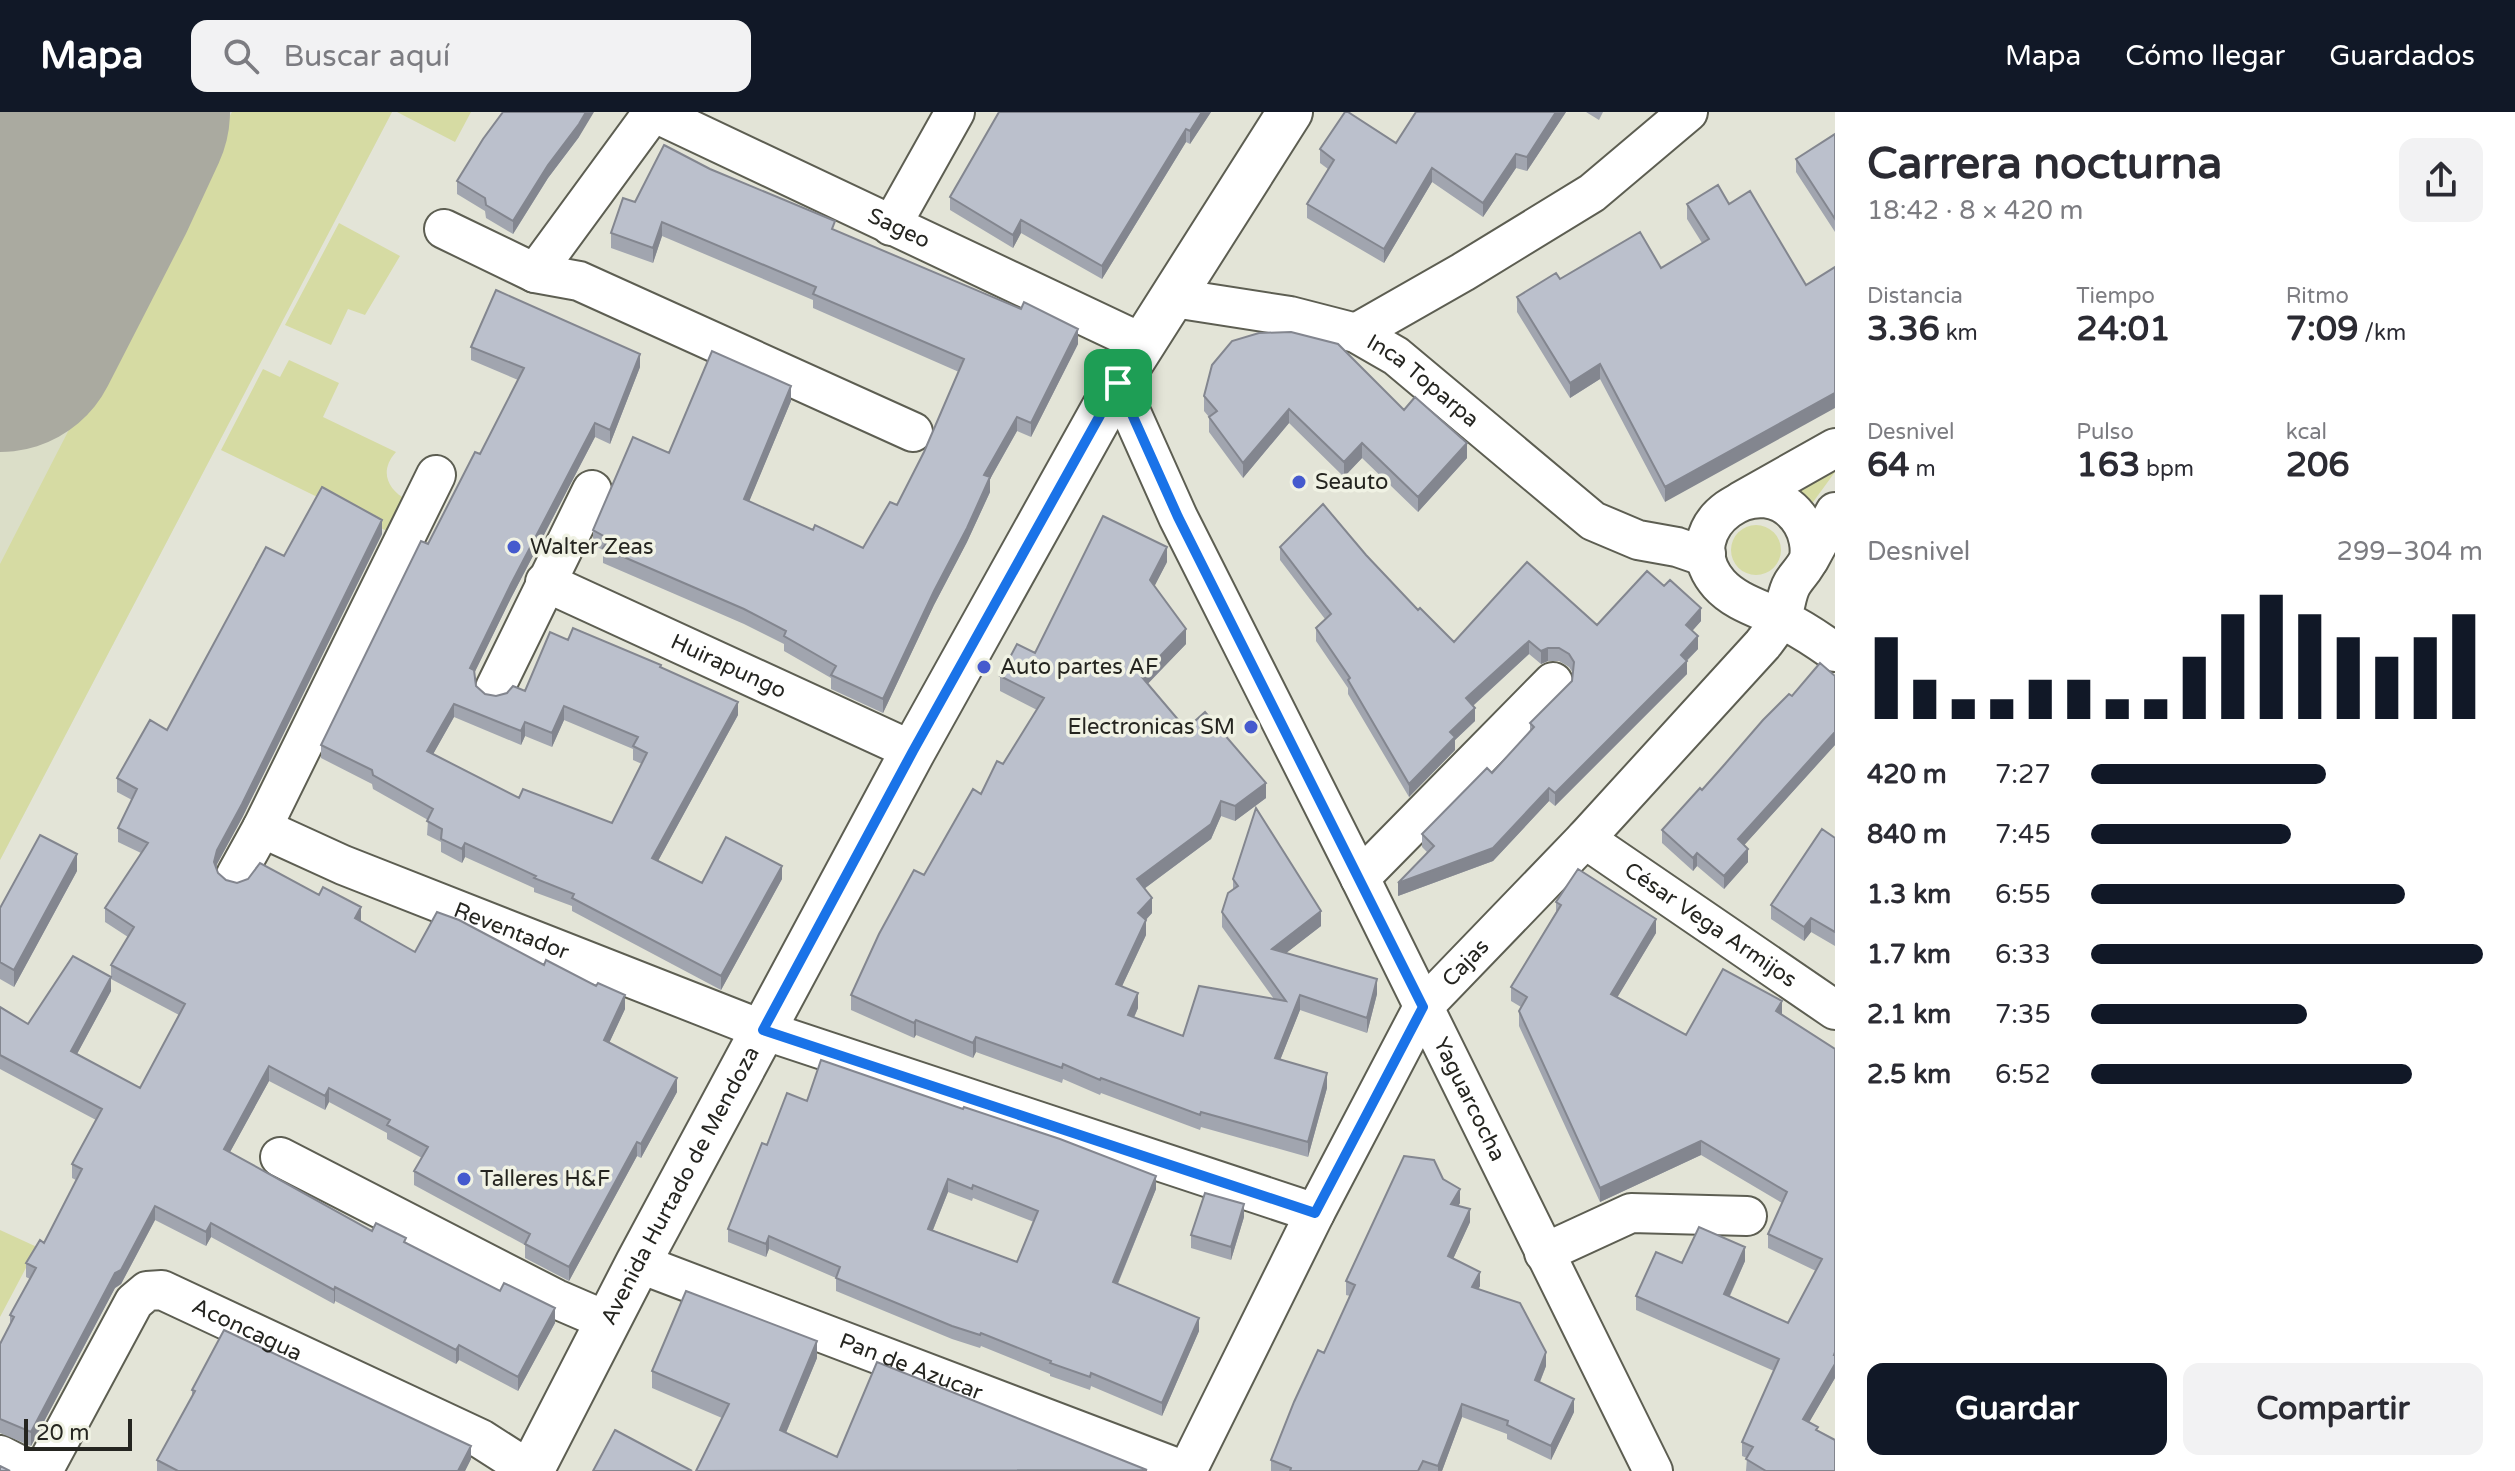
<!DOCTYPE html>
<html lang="es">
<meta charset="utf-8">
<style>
:root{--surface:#fff;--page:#f2f2f3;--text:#2b2b33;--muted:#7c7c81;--accent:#111827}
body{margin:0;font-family:"Varela Round",sans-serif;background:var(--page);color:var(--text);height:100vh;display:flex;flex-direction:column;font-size:30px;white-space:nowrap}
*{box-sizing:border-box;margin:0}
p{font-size:26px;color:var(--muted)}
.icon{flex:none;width:44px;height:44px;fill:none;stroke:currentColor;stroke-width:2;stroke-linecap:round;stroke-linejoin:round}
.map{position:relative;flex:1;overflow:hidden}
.details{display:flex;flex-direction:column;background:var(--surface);width:680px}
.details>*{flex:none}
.scale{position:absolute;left:24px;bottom:20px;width:108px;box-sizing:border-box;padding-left:8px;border:4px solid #252520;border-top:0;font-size:22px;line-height:28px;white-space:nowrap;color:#252520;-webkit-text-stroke:6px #f0f2e4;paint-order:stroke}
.pin{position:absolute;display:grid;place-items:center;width:68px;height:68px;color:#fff;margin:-34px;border-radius:16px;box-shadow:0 4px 12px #0006}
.round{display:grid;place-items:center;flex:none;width:84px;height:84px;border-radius:16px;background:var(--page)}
.overview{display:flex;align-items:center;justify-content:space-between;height:136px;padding:0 32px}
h1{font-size:44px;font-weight:700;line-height:60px}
.stats{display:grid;grid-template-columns:repeat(3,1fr);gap:12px;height:136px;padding:8px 32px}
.stats div{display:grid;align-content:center}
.stats b{font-size:34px;font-weight:700}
.stats small{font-size:22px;font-weight:400}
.stats p{font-size:22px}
.chart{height:224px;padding:16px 32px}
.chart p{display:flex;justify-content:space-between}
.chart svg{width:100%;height:144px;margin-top:8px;stroke:var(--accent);stroke-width:6}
.action{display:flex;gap:16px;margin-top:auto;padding:16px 32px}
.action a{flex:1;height:92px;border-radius:16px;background:var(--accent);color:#fff;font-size:32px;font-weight:700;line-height:92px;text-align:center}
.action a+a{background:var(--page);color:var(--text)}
ul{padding:0 32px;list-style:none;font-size:26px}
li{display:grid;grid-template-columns:128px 96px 1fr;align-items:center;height:60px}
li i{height:20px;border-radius:10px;background:var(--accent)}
header{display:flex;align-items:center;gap:48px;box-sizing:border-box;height:112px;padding:0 40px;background:var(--accent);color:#fff}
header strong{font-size:38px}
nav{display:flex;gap:44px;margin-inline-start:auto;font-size:28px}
.search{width:560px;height:72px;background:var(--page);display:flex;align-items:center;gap:20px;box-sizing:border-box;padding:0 28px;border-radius:16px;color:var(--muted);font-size:30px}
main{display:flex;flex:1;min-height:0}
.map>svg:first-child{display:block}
.built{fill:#dbdec8}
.green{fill:#d6dba3}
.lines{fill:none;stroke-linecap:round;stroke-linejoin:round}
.taxiway{stroke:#aaaaa0;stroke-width:96}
.runway{stroke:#aaaaa0;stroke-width:242}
.street-casing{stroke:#5d5e52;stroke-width:42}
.secondary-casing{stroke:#5d5e52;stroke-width:48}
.street{stroke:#fff;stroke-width:38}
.secondary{stroke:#fff;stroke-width:44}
.wall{fill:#a1a5af;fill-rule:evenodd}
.shaded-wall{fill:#83868f}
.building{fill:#bbc0cc;stroke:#83868f;stroke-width:2;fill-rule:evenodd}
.route-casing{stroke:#fff;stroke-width:16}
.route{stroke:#1a73e8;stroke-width:10}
.poi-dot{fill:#455ace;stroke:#f0f2e4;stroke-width:3}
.labels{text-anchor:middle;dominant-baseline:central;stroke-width:7;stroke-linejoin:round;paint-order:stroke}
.street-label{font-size:22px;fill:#252520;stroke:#f0f2e4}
.poi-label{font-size:22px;fill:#252520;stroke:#f0f2e4;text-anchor:start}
</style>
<header>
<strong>Mapa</strong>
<div class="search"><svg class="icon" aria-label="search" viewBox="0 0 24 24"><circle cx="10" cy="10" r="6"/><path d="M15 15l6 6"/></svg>Buscar aquí</div>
<nav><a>Mapa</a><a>Cómo llegar</a><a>Guardados</a></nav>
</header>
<main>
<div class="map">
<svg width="1835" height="1359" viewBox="0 0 1835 1359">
<rect width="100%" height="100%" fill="#e3e4d7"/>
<path class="built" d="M0,0H392L0,748Z"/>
<path class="green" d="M232,0H392L0,748V452Z
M397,0H471L455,30Z
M339,111L400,144L365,203L348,197L331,233L285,213Z
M289,248L339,271L323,305L396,340C379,359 387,377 407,388L391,421L221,338L263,257L280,265Z
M1835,352V360L1808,397L1791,383Z
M1731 438a25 25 0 1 1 50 0a25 25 0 1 1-50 0Z
M0,1118L37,1135L0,1205Z"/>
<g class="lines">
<path class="taxiway" d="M51,0L77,69"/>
<path class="runway" d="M0,219L77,69L109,0"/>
<defs>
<g id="street">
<path id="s1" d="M653,0L1144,232"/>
<path d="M891,114L955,0"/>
<path d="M444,117L535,161L653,0"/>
<path d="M535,161L579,169L913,320"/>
<path id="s2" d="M1174,186L1290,204L1356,221L1396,244L1593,409L1638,428L1677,435L1703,444L1706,442"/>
<path d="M1356,221L1463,160L1592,81L1688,0"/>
<path id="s3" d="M1118,271L1178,405L1360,766L1653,1359"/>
<path d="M1741,389L1835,336"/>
<path d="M1809,448L1835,400"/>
<path id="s4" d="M545,470L913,639"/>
<path d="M495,576L592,378"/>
<path id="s5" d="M262,716L343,753L763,918L1315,1101"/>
<path id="s6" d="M1585,727L1835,898"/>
<path d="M236,763L262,716L436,363"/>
<path d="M1360,766L1553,570"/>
<path d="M280,1045L556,1187L607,1209"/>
<path d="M1544,1141L1631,1101L1747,1104"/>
<path id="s7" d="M638,1151L1185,1359"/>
<path d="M0,1343L31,1359"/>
<path id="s8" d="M43,1359L134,1190L147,1179L162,1178L481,1327L531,1359"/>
<path id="s9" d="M1187,1359L1315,1101L1423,895L1585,727L1763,532C1769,524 1776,515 1781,507C1786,496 1786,482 1792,472C1797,463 1806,456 1809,446C1811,435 1808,421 1802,411C1764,349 1670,416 1719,472C1736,491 1762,497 1783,508C1802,517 1818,528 1835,540"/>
</g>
<g id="secondary">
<path id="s10" d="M531,1359L638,1151L913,639L1118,271L1290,0"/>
</g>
</defs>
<use href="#street" class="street-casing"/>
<use href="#secondary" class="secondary-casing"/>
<use href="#street" class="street"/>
<use href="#secondary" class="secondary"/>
</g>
<path class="wall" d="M1211,0L1190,32L1186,30L1102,167L1021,121L1013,136L950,98V85Z
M1566,0L1527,59L1516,56L1483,105L1432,70L1384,151L1307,106V92L1328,57L1320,51V37L1396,31Z
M1586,0H1603L1599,8Z
M1835,22V120L1796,60V47Z
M579,25L548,66L513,122L486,106L485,99L457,82V69Z
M1718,73L1665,390L1600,267L1570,286L1517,200V185L1560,167L1661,156L1702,131L1687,107V92Z
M635,90L835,118L1078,232L1031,325L1017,319L990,367V380L967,430L934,493L883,601L831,577V566L784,539V532L744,512L603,451V438L593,433V418L669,341L791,289L749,389L813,418L863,436L897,393L924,340L959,260L813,196V188L662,124L653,151L611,136V121Z
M471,235L640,255L610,332L595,325L511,486L474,561L476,574L485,582L496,584L525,579L568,528L661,556L738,603L658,749L702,771L782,767L721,878L572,799V794L534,780V776L465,745L462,751L441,740V730L427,723L428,708L373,677L372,672L321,646V633L428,432L480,342L518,268L471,248ZM454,605L521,633L525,624L552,635L564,608L633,637V648L642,652L612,711L519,686L433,642Z
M1204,284L1404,298L1467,346L1418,400L1362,346L1344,365L1289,311L1243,366L1209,320V305L1204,299Z
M382,422L242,706L217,752L216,756L218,761L226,768L361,810L415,840L625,897L609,931L677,980L641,1046L637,1044L569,1169L525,1146V1133L414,1073V1059L422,1046L387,1027V1021L329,990L325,998L269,969L230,1040L372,1119L406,1131L555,1211L518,1279L459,1248L456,1252L335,1189L334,1192L211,1125L206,1134L155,1108L121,1172L115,1176L31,1334L0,1321V1232L10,1213V1203L30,1167L26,1165V1151L44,1131L76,1068L72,1066V1052L96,1008L0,957V895L28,912L111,879L77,942L140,976L179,903L111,867V853L128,825L105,810V796L141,741L118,730V716L132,688L117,680V666L167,618L284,444Z
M1280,435L1366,443L1418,498L1454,530L1597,513L1701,509L1692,519L1698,537L1687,549V562L1555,694L1549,689L1493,749L1398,784L1427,740L1422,735V722L1492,661L1530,619V611L1572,569L1573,561L1569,555L1559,549H1548L1541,552L1529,542L1473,594L1475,609L1455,628V638L1409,685L1348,582V576L1316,529V516L1325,507L1280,448Z
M1167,450L1154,474L1186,532L1147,572L1186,617L1266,686L1235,709L1221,704L1211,727L1144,777L1152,801L1146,808V823L1122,874L1138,896L1134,906L1183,924L1274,887L1222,815V800L1233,778V767L1321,814L1286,841L1377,882L1367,921L1300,898L1280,948L1327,976L1308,1045L1201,1015L1200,1018L1101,981L1100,983L1063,967L1062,971L976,940L973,946L916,923L914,926L851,898V883L924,763L1003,652L1037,598L1000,579V564Z
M1835,564V633L1744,733L1748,750L1724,777L1697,754L1693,759L1662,731V718L1792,584Z
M1835,726V834L1811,820L1804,829L1771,807V793Z
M77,759L14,875L0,867V796Z
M1556,790L1656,821L1617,885L1686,923L1782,903L1835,937V1266L1809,1310L1818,1318L1835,1359H1746L1747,1346L1742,1344V1330L1774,1259L1636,1198V1184L1682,1151L1745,1149L1730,1184L1788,1211L1816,1159L1768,1136V1122L1782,1091L1701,1043L1600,1090L1519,914V899L1521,895L1511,889V875L1556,800Z
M807,989L1156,1077L1118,1172L1199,1219L1162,1304L1091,1274L1090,1278L1050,1264V1262L981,1234L980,1236L952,1227L836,1179V1166L769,1137L766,1145L728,1130V1117L767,1033ZM948,1080L972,1089L973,1086L1034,1110L1017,1150L933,1118Z
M1443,1067L1460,1091L1458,1094L1470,1110L1453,1147L1480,1174L1478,1177L1546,1254L1540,1270L1574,1300L1551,1348L1507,1327V1322L1462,1305L1442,1359H1271V1348L1324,1241L1350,1184L1346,1183V1169Z
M1244,1105L1231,1148L1191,1136V1123Z
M817,1246L786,1321L837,1345L696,1359L722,1306L652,1276V1259Z
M192,1278L471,1347L465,1359H157V1348L192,1286Z"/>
<path class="shaded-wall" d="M586,0H594L579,25L548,66L513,122V109L548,53Z
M1202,0H1211L1190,32V19Z
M1556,0H1566L1527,59V45Z
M1186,17V30L1102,167V154Z
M1516,42V56L1483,105V91Z
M1432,56V70L1384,151V137Z
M1021,108V121L1013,136V123Z
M662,110V124L653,151V136Z
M1078,217V232L1031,325V311Z
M640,242V255L610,332V318Z
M1600,252V267L1570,286V271Z
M791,274V289L744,402V387Z
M1835,281V296L1665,390V375Z
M1289,297V311L1243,366V351Z
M1017,305V319L990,367V380L967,430L934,493L883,601V587L984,363Z
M595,311V325L511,486L470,570V556L511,472Z
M1362,331V346L1344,365V350Z
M1467,331V346L1418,400V385Z
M382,408V422L242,706L217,752L214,764V750L217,738Z
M1167,435V450L1150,483V468Z
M1701,496V509L1686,526V513Z
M1186,517V532L1141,579V564Z
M1698,524V537L1685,550L1687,549V562L1555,694V681Z
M1529,529V542L1466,600V586Z
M1548,536V549L1541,552V539Z
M738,590V603L652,760V746Z
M454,592V605L427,653V639Z
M564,594V608L552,635V621Z
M1475,596V609L1455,628V638L1409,685V672L1450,620Z
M525,610V624L521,633V619Z
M1835,620V633L1738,740V727Z
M1266,671V686L1235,709V694Z
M1549,676V689L1493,749L1398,784V771Z
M1221,689V704L1211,727L1137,782V767Z
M465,731V745L462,751V737Z
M1748,737V750L1724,777V764Z
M1697,741V754L1693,759V746Z
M77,742V759L14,875V858Z
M782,754V767L721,878V864Z
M1152,786V801L1138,816V801Z
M361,795V809L355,820V806Z
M1321,799V814L1272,852V837Z
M1811,806V820L1804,829V815Z
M1656,807V821L1611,896V882Z
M1146,808V823L1116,887V872Z
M111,865V879L71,953V939Z
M1377,867V882L1367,921V906Z
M1138,881V896L1128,918V903Z
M625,883V897L604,942V928Z
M1300,883V898L1275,961V946Z
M1782,889V903L1776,899Z
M916,908V923L914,926V911Z
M976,925V940L973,946V931Z
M269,954V969L224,1051V1037Z
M1327,961V976L1308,1045V1030Z
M677,966V980L641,1046V1032Z
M329,976V990L325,998V984Z
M1701,1029V1043L1600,1090V1076Z
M637,1030V1044L569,1169V1155Z
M1156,1064V1077L1113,1183V1170Z
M948,1067V1080L928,1130V1117Z
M1460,1077V1091L1451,1106V1092Z
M1244,1092V1105L1231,1148V1135Z
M155,1094V1108L121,1172L115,1176L31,1334V1320L115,1161Z
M1470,1097V1110L1448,1158V1144Z
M211,1111V1125L206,1134V1120Z
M769,1124V1137L766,1145V1132Z
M1745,1135V1149L1724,1196V1182Z
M1480,1160V1174L1472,1189V1175Z
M335,1175V1189L334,1192V1178Z
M555,1196V1211L518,1279V1265Z
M1199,1206V1219L1162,1304V1291Z
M817,1229V1246L780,1335V1318Z
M459,1233V1248L456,1252V1238Z
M1546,1240V1254L1535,1282V1268Z
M1835,1240V1266L1803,1321V1307Z
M1574,1287V1300L1551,1348V1334Z
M1462,1292V1305L1442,1359H1438V1354Z
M471,1334V1347L465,1359H458Z"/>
<path class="building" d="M503,0H586L579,12L548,53L513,109L486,93L485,86L457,69L483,27Z
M999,0H1202L1190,19L1186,17L1102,154L1021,108L1013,123L950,85Z
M1345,0H1348L1396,31L1416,0H1556L1527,45L1516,42L1483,91L1432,56L1384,137L1307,92L1334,48L1320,37Z
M1835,22V107L1796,47Z
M664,33L710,57L835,109L832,117L1021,197L1024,190L1078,217L1031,311L1017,305L984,363L990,365L967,416L934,479L883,587L831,563L836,554L784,524L786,519L744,497L603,436L609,427L593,418L633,325L669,341L712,239L791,274L744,387L813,418L815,413L863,436L890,390L897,393L924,340L964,247L813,182L816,175L662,110L653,136L611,121L623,86L635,90Z
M1718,73L1729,92L1750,79L1806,173L1835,155V281L1665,375L1600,252L1570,271L1517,185L1556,161L1560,167L1640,120L1661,156L1709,127L1687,92Z
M496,178L640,242L610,318L595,311L511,472L470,556L474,558L476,574L485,582L496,584L507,581L513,574L525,579L550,520L568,528L573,516L661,553L660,555L738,590L652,746L702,771L726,725L782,754L721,864L572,786L574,782L534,766L536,764L465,731L462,737L441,727L442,717L427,709L433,697L373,663L372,658L321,633L421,429L428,432L475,340L480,342L524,256L471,235ZM454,592L521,619L525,610L552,621L564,594L638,625L633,634L647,641L612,711L523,677L519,686L427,639Z
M1291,220L1338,232L1404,298L1415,285L1467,331L1418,385L1362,331L1344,350L1289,297L1243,351L1209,305L1217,299L1204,284L1212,253L1232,229L1259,221Z
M322,375L382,408L242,692L217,738L214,750L218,761L226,768L237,771L248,767L260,751L319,783L323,775L361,795L355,806L415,840L437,800L459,808L544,853L546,848L596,874L598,871L625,883L604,928L677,966L641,1032L637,1030L569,1155L525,1132L530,1122L414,1059L428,1035L387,1013L390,1008L329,976L325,984L269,954L224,1037L372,1119L376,1111L406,1126L404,1130L500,1179L504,1171L555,1196L518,1265L459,1233L456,1238L335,1175L334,1178L211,1111L206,1120L155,1094L121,1158L115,1161L31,1320L0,1307V1232L14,1205L10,1203L36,1156L26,1151L40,1128L44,1131L82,1057L72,1052L102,997L0,943V895L28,912L73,844L111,865L71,939L140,976L185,892L111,853L134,815L105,796L148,731L118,716L137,677L117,666L150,608L167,618L266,435L284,444Z
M1323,392L1366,443L1418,498L1420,496L1454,530L1527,450L1597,513L1647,459L1664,474L1670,468L1701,496L1686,513L1698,524L1681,543L1687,549L1555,681L1549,676L1493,736L1398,771L1434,734L1422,722L1487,656L1492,661L1534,615L1530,611L1572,569L1574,550L1569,542L1559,536H1548L1541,539L1529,529L1466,586L1475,596L1450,620L1455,625L1409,672L1348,568L1350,566L1316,516L1331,502L1280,435Z
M1103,404L1167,435L1150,468L1186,517L1141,564L1186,617L1205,600L1266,671L1235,694L1221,689L1211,712L1137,767L1152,786L1138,801L1146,808L1116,872L1138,881L1128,903L1183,924L1199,874L1286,889L1222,800L1228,781L1238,774L1233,767L1256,696L1321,799L1272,837L1377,867L1367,906L1300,883L1275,946L1327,961L1308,1030L1201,1000L1200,1003L1101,966L1100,968L1063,952L1062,956L976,925L973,931L916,908L914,911L851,883L879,822L914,758L924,763L973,677L981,682L997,649L1003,652L1044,586L1000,564L1017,532L1035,541Z
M1820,551L1835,564V620L1738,727L1748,737L1724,764L1697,741L1693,746L1662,718L1700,676L1702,678L1725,652L1763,608L1789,582L1792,584Z
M1822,717L1835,726V820L1811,806L1804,815L1771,793Z
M40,723L77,742L14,858L0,850V796Z
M1578,757L1656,807L1611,882L1686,923L1723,857L1782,889L1776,899L1835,937V1240L1834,1243H1835V1252L1803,1307L1818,1315L1816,1318L1835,1328V1359H1766L1746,1347L1753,1335L1742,1330L1779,1247L1636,1184L1656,1140L1682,1151L1699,1115L1745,1135L1724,1182L1788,1211L1822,1147L1768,1122L1787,1080L1701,1029L1600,1076L1519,899L1527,885L1511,875L1561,793L1556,790Z
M821,948L963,997L964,995L1060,1027L1156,1064L1113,1170L1199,1206L1162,1291L1091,1261L1090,1265L1050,1251L1051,1249L981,1221L980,1223L952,1214L836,1166L840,1155L769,1124L766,1132L728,1117L762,1031L767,1033L787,981L807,989ZM948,1067L972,1077L973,1073L1038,1099L1017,1150L928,1117Z
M1404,1044L1434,1048L1443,1067L1460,1077L1451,1092L1470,1097L1448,1144L1480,1160L1472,1175L1520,1191L1546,1240L1535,1268L1574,1287L1551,1334L1507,1313L1508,1309L1462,1292L1438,1354L1423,1349L1418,1359H1290L1291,1356L1271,1348L1294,1290L1318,1238L1324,1241L1355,1173L1346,1169Z
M1205,1081L1244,1092L1231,1135L1191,1123Z
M686,1179L817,1229L780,1318L837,1345L877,1250L1147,1358L696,1359L729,1292L652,1259Z
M224,1218L471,1334L458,1359H178L157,1348L195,1279L192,1278Z
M615,1318L692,1359H593Z
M0,1354L10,1359H0Z"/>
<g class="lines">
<defs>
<path id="route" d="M1118,271L1178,405L1423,895L1315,1101L763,918L913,639Z"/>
</defs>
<use href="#route" class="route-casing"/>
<use href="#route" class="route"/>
</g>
<g class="poi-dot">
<circle cx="1299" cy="370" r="8"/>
<circle cx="514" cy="435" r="8"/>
<circle cx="984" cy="555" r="8"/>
<circle cx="1251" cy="615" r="8"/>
<circle cx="464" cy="1067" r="8"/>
</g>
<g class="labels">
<g class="street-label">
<text stroke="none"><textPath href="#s1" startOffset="272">Sageo</textPath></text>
<text stroke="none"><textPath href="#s2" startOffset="268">Inca Toparpa</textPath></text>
<text stroke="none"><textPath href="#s4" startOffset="202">Huirapungo</textPath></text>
<text stroke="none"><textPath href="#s6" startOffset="152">César Vega Armijos</textPath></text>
<text stroke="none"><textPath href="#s5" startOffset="270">Reventador</textPath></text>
<text stroke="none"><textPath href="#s9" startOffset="582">Cajas</textPath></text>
<text stroke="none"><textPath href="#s3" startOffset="798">Yaguarcocha</textPath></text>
<text stroke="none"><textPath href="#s10" startOffset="322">Avenida Hurtado de Mendoza</textPath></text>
<text stroke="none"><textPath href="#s8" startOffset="318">Aconcagua</textPath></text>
<text stroke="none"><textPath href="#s7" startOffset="292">Pan de Azucar</textPath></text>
</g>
<g class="poi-label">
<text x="1315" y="370">Seauto</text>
<text x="530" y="435">Walter Zeas</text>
<text x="1000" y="555">Auto partes AF</text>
<text x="1235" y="615" text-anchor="end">Electronicas SM</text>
<text x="480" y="1067">Talleres H&amp;F</text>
</g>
</g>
</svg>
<div class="scale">20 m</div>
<div class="pin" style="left:1118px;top:271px;background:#1e9e55"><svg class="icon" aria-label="arrive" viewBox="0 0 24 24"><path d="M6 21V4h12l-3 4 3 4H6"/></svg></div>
</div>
<section class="details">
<div class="overview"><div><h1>Carrera nocturna</h1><p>18:42 · 8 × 420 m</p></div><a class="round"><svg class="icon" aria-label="share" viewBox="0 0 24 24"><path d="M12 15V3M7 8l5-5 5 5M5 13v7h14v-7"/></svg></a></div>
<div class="stats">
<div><p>Distancia</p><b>3.36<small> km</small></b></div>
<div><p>Tiempo</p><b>24:01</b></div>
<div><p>Ritmo</p><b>7:09<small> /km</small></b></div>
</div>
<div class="stats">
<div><p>Desnivel</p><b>64<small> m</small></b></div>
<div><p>Pulso</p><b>163<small> bpm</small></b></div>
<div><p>kcal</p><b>206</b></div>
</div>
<div class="chart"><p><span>Desnivel</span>299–304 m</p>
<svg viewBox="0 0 160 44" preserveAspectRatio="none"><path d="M5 44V19M15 44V32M25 44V38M35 44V38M45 44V32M55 44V32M65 44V38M75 44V38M85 44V25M95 44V12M105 44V6M115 44V12M125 44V19M135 44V25M145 44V19M155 44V12"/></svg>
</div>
<ul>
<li><b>420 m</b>7:27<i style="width:60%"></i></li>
<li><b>840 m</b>7:45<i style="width:51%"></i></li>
<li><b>1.3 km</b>6:55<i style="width:80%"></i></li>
<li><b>1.7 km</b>6:33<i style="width:100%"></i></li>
<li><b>2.1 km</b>7:35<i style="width:55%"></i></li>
<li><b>2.5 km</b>6:52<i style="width:82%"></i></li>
</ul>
<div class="action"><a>Guardar</a><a>Compartir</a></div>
</section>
</main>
